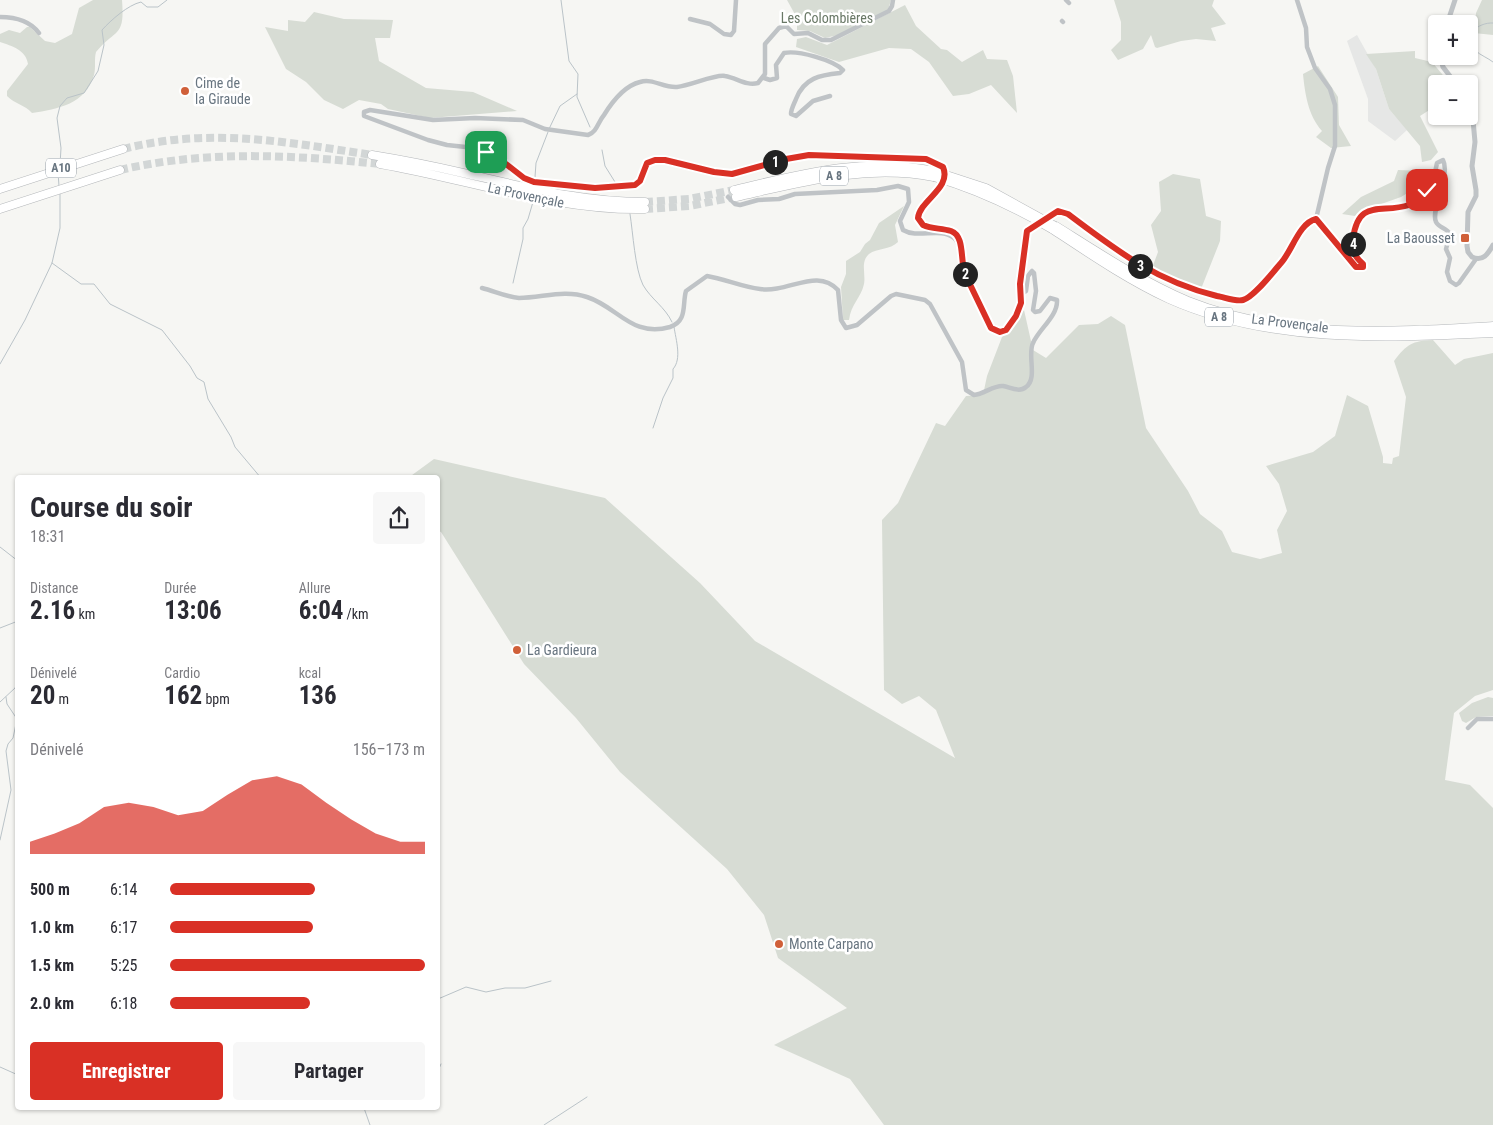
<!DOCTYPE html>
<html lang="fr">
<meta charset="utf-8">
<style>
:root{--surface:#fff;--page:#f7f7f7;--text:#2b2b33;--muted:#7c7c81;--accent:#d93025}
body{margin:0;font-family:"Roboto Condensed",sans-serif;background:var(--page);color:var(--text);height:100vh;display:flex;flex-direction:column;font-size:19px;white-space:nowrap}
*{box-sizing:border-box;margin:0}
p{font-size:16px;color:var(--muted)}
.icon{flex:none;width:28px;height:28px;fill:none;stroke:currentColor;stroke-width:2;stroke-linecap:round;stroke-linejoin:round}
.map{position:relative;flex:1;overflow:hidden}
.side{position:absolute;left:15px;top:475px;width:425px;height:635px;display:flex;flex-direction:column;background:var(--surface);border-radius:5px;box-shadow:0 1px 4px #0004}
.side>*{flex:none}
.fabs{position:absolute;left:1428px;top:15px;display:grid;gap:10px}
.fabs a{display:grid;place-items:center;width:50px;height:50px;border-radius:5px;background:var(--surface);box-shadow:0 1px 4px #0004;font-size:25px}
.pin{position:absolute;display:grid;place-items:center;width:42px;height:42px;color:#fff;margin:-21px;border-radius:10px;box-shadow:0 2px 8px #0006}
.km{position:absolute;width:25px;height:25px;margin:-12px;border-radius:50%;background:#222;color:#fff;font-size:14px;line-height:25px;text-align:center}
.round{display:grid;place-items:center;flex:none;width:52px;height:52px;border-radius:5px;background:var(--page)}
.summary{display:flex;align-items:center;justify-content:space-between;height:85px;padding:0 15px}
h1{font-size:28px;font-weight:700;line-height:38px}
.stats{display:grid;grid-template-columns:repeat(3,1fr);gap:8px;height:85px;padding:5px 15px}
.stats div{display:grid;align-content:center}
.stats b{font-size:25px;font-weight:700}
.stats small{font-size:14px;font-weight:400}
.stats p{font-size:14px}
.chart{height:140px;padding:10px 15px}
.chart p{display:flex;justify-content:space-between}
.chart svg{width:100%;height:90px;margin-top:5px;fill:var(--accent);opacity:.7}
.button{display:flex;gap:10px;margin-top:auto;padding:10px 15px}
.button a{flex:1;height:58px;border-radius:5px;background:var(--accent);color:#fff;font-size:20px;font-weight:700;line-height:58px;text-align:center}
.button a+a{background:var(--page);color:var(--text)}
ul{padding:0 15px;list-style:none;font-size:16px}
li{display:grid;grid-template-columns:80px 60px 1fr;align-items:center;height:38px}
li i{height:12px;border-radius:6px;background:var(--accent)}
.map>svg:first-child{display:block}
.built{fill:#e6e7e6}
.green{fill:#d7dcd4}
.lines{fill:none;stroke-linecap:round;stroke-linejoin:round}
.stream{stroke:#bac3c8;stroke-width:1}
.motorway-tunnel{stroke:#d2d6d6;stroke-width:8;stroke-dasharray:8 4;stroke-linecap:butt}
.motorway-casing{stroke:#b4b7ba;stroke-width:9}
.minor{stroke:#bfc3c6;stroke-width:4.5}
.tertiary{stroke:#bfc3c6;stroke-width:5}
.motorway{stroke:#fff;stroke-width:8}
.motorway-bridge-casing{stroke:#b4b7ba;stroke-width:9;stroke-linecap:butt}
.motorway-bridge{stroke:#fff;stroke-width:8}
.route-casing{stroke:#fff;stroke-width:10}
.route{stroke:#d93025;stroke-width:6}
.poi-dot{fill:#d06039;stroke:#fff;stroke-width:2}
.labels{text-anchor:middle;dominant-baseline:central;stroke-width:5;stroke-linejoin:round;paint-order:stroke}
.shield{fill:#fff;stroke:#959ea6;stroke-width:1}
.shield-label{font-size:12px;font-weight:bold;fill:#687580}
.park-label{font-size:14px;fill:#697866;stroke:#fff}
.poi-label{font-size:14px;fill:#687580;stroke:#fff;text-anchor:start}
.street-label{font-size:14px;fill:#687580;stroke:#fff}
</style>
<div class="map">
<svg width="1493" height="1125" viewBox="0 0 1493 1125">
<rect width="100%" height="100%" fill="#f6f6f3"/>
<path class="built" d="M1357,35L1376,69L1389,109L1407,130L1395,141L1368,121V99L1347,41Z"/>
<path class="green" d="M93,0H122C125,38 116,28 96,52C94,59 96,67 94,75C86,104 58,109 32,113C25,105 15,104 7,96V91L28,64C26,50 12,46 0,42V34L9,30L20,33L27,27H30L45,41L55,43L72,34L79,8Z
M787,0H891L888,10L838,35L825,38L810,31L797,30V18Z
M1114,0H1214L1212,6L1226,24L1211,28L1216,41L1196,39L1181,41L1157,48L1155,47L1151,35L1143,49L1118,60L1111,50L1121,40V22Z
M1482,0H1493V35L1474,33L1476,13Z
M905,5L916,26L941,49L947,50L962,62L983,50L987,59L1007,60L1013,76L1017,113L991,85L969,94L953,96L929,62L911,49L889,48L839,62L796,47L797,39L806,37L827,45Z
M314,12L344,19L393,20L390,38H375L379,61L426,88L473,92L517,111L430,118L388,109L381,104L359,100L343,109L324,100L306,82L286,69L265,27L288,31V20L305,22Z
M1415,51V58L1432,62L1447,80L1436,84L1434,107L1420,116L1438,152L1431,160L1422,162L1420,146L1389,109L1376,69L1366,54Z
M1318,66L1338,97L1339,125L1351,146L1331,148L1316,137L1322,131C1308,115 1305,94 1303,74Z
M1398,170L1424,171L1422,184L1401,197L1370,208L1355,216L1342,214L1361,197L1394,181Z
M1173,174L1200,179L1206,216L1221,221L1220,241L1201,289L1152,268L1158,252L1151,225L1161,211L1159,182Z
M904,206L895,225L898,242C890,250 877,248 869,254C860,262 866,274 864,284C861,298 851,304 849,320H843L841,287L846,274V261L860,252L865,244L870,240L879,223Z
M1024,310L1033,350L1046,358L1079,325L1098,324L1111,316L1125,325L1146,428L1188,491L1200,514L1222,531L1232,552L1260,559L1282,553L1277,530L1287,511L1279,484L1266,466L1313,452L1335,436L1347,395L1368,406L1383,457V463L1392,464L1393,458L1399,456L1406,397L1394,361C1407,344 1412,341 1433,340L1455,365L1464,359L1493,353V690L1475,696L1454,713L1445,780L1470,785L1493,808V1125H884L850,1079L774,1045L847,1008L778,958L764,915L727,869L620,772L576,718L524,664L441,532L438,531V478H408L434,459L605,498L700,583L755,641L955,758L936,710L919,696L902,704L884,690L882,520L898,503L936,423L945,426L966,396L983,395L987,376L1002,337Z
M1488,697L1493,698V716L1476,717L1466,723L1462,721L1459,713L1472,703Z"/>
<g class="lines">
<path class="stream" d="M561,0L569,61L578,74L577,97L590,127
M1493,23C1478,22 1461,36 1476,51C1480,55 1488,58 1493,62
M549,129L560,106L577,94
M602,150L605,166L615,182
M60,165L61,148L57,118L60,106L67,98L84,93L98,71L104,45L102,30C111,20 128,5 141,2L147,7H158L167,0
M58,172L59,186
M535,177L536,163L548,132
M630,214C633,233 635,269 643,285C651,299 665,307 672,322
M52,263L81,284H94L110,304L162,330L190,366L197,378L204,382L208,399L231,437L235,447L261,478
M513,283L523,239V228L528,219L533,202
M0,364L25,320L52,263L60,228V192
M653,428L663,398L673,378V369C682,359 676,340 674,327
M0,547L18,561
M0,628L18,621
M0,702L15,688L18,682
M0,840L11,790L6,751L8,744L13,738L17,719L7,704L6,697
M438,999L466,987L486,992L505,988H525L551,981
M0,1067L18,1075
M438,1071L441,1064
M364,1108L370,1125
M544,1125L587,1097"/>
<path class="motorway-tunnel" d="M123,149C210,127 286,142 372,155
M120,170C205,150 293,155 380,164
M645,202L689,199L734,190
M645,209L689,206L735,197"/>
<defs>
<path id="motorway" d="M372,155C403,160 433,166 463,173C525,187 581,202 645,202
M380,164C468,179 555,211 645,209
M0,189L123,149
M734,190C800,174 866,156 934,171
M736,197C802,182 866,164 934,177
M0,209L120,170
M1056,226C1099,253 1141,281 1188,301C1283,339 1393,332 1493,326
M1052,229C1090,254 1128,280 1169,299C1270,344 1385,338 1493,333"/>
</defs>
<use href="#motorway" class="motorway-casing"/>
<path class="minor" d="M893,0L892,6L889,11L831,40H822L808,33L794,34L786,26L779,28L765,44V74L758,83C746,86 737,78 725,76C715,74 690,86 677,87C663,88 653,78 640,82C624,86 612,102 604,115C598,122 597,132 588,135L545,129L523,120L475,118L433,120L370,110L364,112V116L428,140L447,145L475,148L486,152L506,164L529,180L595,188L635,185L640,181L647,163L655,159L665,160L714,172L732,174L786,159L809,155L926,159L943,167C950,184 928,200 919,213L920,223C931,232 953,224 960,238C964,246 961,263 965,274L991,327L1000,332L1006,330L1016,317L1021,303L1020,284L1027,231L1059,211L1068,214C1116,251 1155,281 1215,295C1229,299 1242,304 1254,293C1265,279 1279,268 1289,253C1296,242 1302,223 1316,219
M1066,0L1069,3
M1297,0L1306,28L1307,47L1315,68L1330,89L1335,105V146L1328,168L1316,219
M0,17C14,17 30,21 39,33
M690,19L710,24L724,34L731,35L734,31L736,0
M1062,21L1063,22
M764,78L770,80L777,78L776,65L784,53C798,50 833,60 843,70L840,73C820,75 804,78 796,99C794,104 791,109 791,114L796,116L813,101L830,96
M728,197L735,204L740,205L758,200L779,199L795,194L877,190L898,186L908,189L909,202L900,221L903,230C918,239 940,227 954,238C957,240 958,245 960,248
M1316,219L1356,267H1363V264C1353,255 1352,248 1354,236C1359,195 1388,216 1411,204C1428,196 1434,180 1437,163L1443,160C1451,175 1430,210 1436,222C1439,228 1447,228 1450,234L1446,249L1450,258L1447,272L1450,281L1456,285L1459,283L1476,259
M482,288C494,291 507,297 519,298C542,298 564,289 587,297C618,307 632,338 670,327C688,321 682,304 686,291L707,276C725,279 742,287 760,289C789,293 817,267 838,290L841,320L846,328L857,325L891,296L896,294L925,300L930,304L962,362L966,390L974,395C984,394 994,385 1003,386C1010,387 1019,393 1026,387C1038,378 1027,355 1033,343C1039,329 1058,316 1057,300L1050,298L1040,311L1035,312L1033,310L1036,291L1034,273L1032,271L1028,276L1026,291L1021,294
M1468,728L1477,719H1493"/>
<path class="tertiary" d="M1447,24L1455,0
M1440,56L1443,67L1456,84
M1469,100L1472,109L1475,142L1472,166L1476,190V196L1468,212L1467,246L1468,252L1472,257C1483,262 1488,254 1493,245"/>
<use href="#motorway" class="motorway"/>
<defs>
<path id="motorway-bridge" d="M934,171L986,188L1055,226
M934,177C976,189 1014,207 1052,229"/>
</defs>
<use href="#motorway-bridge" class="motorway-bridge-casing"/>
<use href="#motorway-bridge" class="motorway-bridge"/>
</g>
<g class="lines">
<defs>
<path id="route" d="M486,152L506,164L524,178L534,182L595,188L635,185L640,181L647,163L655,160H665L714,172L732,174L786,159L809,155L926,159L943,167C952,188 920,200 918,218L923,225C932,229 941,228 951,231C965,236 960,260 965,274L991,328L1000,332L1006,330L1016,316L1021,303L1020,284L1027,231L1058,211L1068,214C1117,251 1156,281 1217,296C1224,297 1236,302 1243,300C1254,297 1273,272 1281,263C1292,251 1299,223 1316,219L1356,267H1363V264C1354,256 1352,251 1353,239C1358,198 1381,214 1409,205C1416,203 1422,195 1427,190"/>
</defs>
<use href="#route" class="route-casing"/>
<use href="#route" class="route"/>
</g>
<g class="poi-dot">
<circle cx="185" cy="91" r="5"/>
<rect x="1460" y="233" width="10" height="10" rx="2.5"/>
<circle cx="517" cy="650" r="5"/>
<circle cx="779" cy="944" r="5"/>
</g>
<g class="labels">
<g class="shield">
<rect x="46" y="158.5" width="30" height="19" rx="4"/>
<rect x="820" y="166.5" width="28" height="19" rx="4"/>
<rect x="1205" y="307.5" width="28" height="19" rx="4"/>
</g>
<g class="shield-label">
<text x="61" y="168">A10</text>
<text x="834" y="176">A 8</text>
<text x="1219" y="317">A 8</text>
</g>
<g class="park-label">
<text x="827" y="18">Les Colombières</text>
</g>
<g class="poi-label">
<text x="195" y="83">Cime de<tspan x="195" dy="16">la Giraude</tspan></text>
<text x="1455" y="238" text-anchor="end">La Baousset</text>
<text x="527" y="650">La Gardieura</text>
<text x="789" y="944">Monte Carpano</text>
</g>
<g class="street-label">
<text transform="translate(526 195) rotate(12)">La Provençale</text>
<text transform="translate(1290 323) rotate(7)">La Provençale</text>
</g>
</g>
</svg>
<div class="fabs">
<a>+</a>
<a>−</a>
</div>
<div class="pin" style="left:486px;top:152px;background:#1e9e55"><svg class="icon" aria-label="arrive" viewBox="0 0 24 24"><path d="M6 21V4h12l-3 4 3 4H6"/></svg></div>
<div class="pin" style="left:1427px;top:190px;background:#d93025"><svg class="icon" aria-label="check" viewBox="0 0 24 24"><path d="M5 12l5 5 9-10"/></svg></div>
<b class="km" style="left:775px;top:162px">1</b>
<b class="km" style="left:965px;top:274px">2</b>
<b class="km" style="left:1140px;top:266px">3</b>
<b class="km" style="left:1353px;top:244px">4</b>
<section class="side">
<div class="summary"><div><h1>Course du soir</h1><p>18:31</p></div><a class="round"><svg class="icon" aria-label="share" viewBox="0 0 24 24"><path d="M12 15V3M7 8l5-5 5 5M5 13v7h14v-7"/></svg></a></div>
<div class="stats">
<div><p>Distance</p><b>2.16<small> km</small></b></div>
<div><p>Durée</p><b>13:06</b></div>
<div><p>Allure</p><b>6:04<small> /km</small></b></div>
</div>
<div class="stats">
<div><p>Dénivelé</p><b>20<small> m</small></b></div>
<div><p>Cardio</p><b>162<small> bpm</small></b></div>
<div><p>kcal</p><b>136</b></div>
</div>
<div class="chart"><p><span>Dénivelé</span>156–173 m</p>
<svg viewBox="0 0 160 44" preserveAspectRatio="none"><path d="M0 44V38L10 34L20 29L30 21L40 19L50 21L60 25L70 23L80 15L90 8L100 6L110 10L120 19L130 27L140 34L150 38L160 38V44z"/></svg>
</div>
<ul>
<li><b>500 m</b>6:14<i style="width:57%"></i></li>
<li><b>1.0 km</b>6:17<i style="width:56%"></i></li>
<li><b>1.5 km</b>5:25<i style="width:100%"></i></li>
<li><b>2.0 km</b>6:18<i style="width:55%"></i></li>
</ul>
<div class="button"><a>Enregistrer</a><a>Partager</a></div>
</section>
</div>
